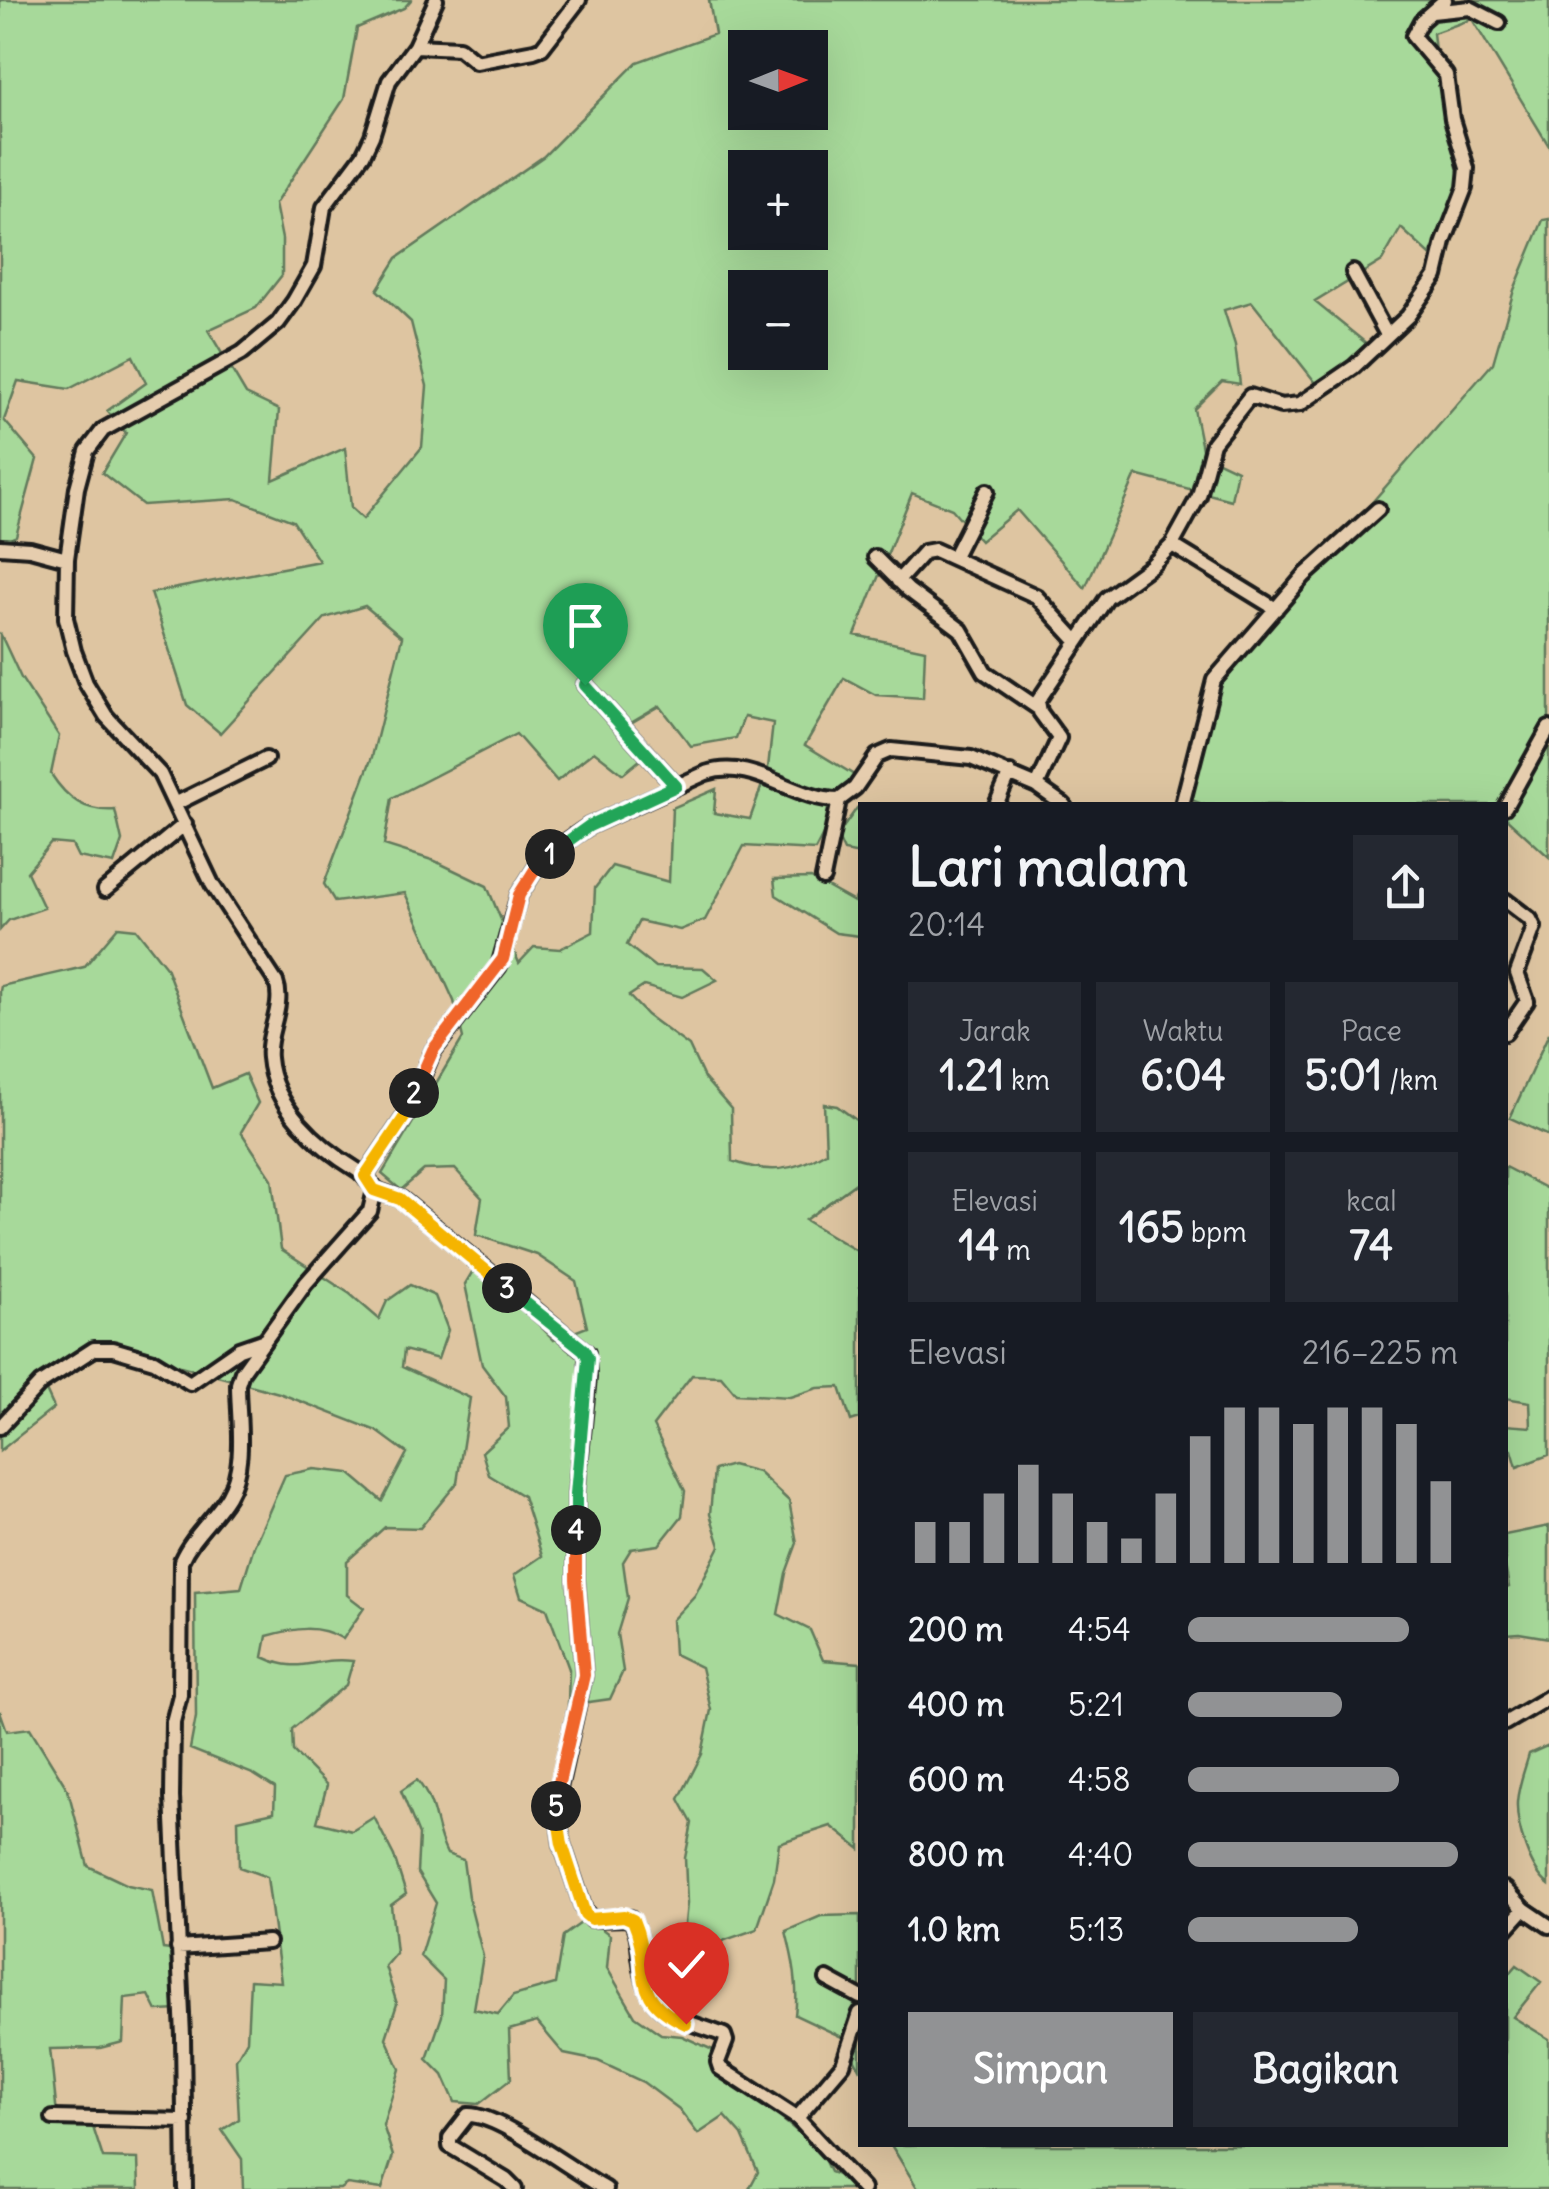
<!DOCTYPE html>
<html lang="id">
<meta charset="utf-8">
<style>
:root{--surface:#171b24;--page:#242831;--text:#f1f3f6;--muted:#9ea1a6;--accent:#919294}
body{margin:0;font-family:Delius,sans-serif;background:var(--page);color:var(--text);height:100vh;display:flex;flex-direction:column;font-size:38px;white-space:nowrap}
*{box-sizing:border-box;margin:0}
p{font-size:32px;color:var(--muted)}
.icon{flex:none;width:55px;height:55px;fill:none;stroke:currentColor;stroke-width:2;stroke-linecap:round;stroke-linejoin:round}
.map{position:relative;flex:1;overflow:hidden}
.panel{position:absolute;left:858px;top:802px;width:650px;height:1345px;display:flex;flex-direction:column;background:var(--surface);border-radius:0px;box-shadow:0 10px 40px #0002}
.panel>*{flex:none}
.needle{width:65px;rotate:89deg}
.controls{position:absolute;left:728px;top:30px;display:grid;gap:20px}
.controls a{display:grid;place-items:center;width:100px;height:100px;border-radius:0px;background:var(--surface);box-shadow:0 10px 40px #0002;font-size:50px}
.pin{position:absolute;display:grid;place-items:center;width:85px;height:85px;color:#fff;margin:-102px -42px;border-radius:50% 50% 50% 0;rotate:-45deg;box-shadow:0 0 10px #0007}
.pin .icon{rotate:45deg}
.km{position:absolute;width:50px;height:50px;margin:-25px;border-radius:50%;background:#222;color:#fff;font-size:28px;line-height:50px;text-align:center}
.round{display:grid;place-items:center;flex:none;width:105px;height:105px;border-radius:0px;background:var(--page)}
.overview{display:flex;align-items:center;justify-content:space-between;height:170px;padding:0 50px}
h1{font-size:55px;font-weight:700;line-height:75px}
.stats{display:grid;grid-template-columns:repeat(3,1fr);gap:15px;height:170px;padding:10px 50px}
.stats div{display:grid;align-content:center;border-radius:0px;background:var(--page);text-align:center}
.stats b{font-size:42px;font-weight:700}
.stats small{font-size:28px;font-weight:400}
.stats p{font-size:28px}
.chart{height:280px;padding:20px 50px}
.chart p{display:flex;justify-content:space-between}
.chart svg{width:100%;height:180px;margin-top:10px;stroke:var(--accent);stroke-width:6}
.cta{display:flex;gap:20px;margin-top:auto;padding:20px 50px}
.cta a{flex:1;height:115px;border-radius:0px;background:var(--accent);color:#fff;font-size:40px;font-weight:700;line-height:115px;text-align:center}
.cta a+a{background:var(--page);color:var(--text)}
ul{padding:0 50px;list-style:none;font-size:32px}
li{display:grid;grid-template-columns:160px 120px 1fr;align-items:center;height:75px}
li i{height:25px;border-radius:12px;background:var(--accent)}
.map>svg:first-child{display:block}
.green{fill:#a7d99a;stroke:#627a5b;stroke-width:2.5;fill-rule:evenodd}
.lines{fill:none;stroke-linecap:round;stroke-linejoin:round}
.minor-casing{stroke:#1c1c1c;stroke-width:20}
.minor{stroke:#e6cdae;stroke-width:12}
.split-1-casing{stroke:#fff;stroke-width:20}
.split-2-casing{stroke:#fff;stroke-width:20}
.split-3-casing{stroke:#fff;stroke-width:20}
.split-4-casing{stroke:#fff;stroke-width:20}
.split-5-casing{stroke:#fff;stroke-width:20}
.split-6-casing{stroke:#fff;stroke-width:20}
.split-1{stroke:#22a559;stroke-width:12}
.split-2{stroke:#f0652b;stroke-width:12}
.split-3{stroke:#f5b400;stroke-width:12}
.split-4{stroke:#22a559;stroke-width:12}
.split-5{stroke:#f0652b;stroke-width:12}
.split-6{stroke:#f5b400;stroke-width:12}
</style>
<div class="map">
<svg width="1549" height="2189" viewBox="0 0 1549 2189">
<rect width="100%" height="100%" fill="#dec5a1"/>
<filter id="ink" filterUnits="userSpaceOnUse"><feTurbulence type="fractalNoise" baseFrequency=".01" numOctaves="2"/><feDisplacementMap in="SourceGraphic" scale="20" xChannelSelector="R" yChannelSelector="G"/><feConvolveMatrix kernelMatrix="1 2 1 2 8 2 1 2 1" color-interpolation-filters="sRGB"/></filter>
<g filter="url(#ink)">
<path class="green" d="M0,0H411L404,8L357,28L344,99L275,204L282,239V275L256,308L208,330L246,394L279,410L273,480L345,448L351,508L363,519L422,447L427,386L411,322L377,290L397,258L544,156L637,62L715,34L709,0H1549V146L1472,19L1433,33L1438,78L1460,181L1450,214L1430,255L1401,228L1382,261L1315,302L1367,344L1352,361L1316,383L1252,302L1224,310L1235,345L1240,384L1222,381L1194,409L1203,454L1237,470L1231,500L1136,475L1085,588L1017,510L980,541L952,509L912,493L855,635L925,650L923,698L876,695L844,678L805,745L854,775L815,850L744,846L705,920L680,930L639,921L627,945L655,967L703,968L717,980L682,997L644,986L629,996L647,1015L689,1046L704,1078L731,1109L732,1161C768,1174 793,1172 826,1152L824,1104L837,1106L860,1123V1180L805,1220L860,1253V1418L851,1421L840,1387L818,1388L790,1397L736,1394L721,1376L692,1375L653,1426L685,1491L682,1516L659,1545L631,1549L623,1562L628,1598L617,1634L623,1671L610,1699L568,1705L569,1669L547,1609L521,1597L514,1575L542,1556L523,1496L489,1475L482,1452L509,1427L506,1397L482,1365L465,1284L474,1269L496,1281L554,1340L587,1327L576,1281L537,1255L476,1235L482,1198L455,1169L424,1170L401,1190L382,1174L463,1038L454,1001L405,893L335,902L324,884L372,757L402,637L365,606L325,618L220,733L187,705L151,593L319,561L293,521L236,499L143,505L102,473L126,433L107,411L146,383L133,356L69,389L18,381L4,420L37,459L16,536L0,544ZM745,48H810V112H745ZM745,168H810V232H745ZM745,288H810V352H745ZM660,706L691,746L736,738L744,717L773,723L768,768L750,819L714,813L716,789L672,808L669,882L612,866L595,888L593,932L560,949L534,947L519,963L487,886L435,861L384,845L392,798L516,734L557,781L594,751L623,774L646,755L624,727Z
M1549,219V857L1505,817V805H1205L1183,797L1208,735L1210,689L1493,363L1514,290L1543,220Z
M0,633L21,678L59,736L51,774C67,799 85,812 115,810L122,841L114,864L78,857L72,845L51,843L27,872L44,908L9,920L0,930Z
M857,808L860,810V854L844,851L837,836Z
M811,878L854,902L860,887V936L836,933L776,895L774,879Z
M118,927L136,929L166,967L212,1088L245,1074L258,1103L241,1132L272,1179L281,1249L350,1294L379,1319L387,1301L410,1285L435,1296L448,1330L438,1359L404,1350L402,1367L470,1398L457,1483L420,1528L385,1527L347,1561V1595L364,1608L343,1639C317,1624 296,1628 267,1636L263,1657C303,1676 313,1656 353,1661L346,1685L292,1729L293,1751L327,1785L317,1822L352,1831L374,1817L394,1856L406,1894L391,1905L396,1953L385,1966L397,2004L386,2038L400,2069L383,2125L393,2156L382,2189L347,2184L340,2189H243L242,2159L222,2130L239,2119L236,2059L247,2040L250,1980L281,1982L267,1877L239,1867L238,1820L274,1812L275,1788L253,1774L190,1749L196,1717L195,1592L241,1588L254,1546L285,1475L314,1469L349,1473L382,1501L407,1453L377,1431L279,1393L130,1352L110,1351L44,1386L54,1408L0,1451V991L1,986L84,967Z
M1549,1033V1136L1510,1118Z
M1505,1167L1549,1190V1455L1517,1467L1512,1450L1505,1448V1425L1531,1427L1530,1402L1505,1398Z
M732,1465L758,1472L789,1501L797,1543L786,1573L778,1614L810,1630L823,1660L860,1663V1849L831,1826L779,1843L774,1879L757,1929L725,1940L694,1963L683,1944L687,1903L685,1858L692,1823L679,1799L702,1754L711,1710L701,1667L674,1654L672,1620L695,1595L720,1546L710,1514L714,1470Z
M1549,1526V1638L1519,1633L1505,1634V1589L1509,1587L1505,1565V1535Z
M0,1711L7,1731L30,1728L68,1790L88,1866L128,1885L152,1890L163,1949L179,1951L181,2010L157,2011L149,1995L125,1998L123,2042L100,2048L50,2049L58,2124L93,2127L103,2158L138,2159L139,2189H0Z
M1549,1745V1885C1530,1871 1516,1826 1517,1802C1518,1786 1525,1769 1529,1754Z
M417,1780C439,1807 432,1824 447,1854L463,1860L468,1897L483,1956L474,2009L498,2014L513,1996L555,1984L563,1936L588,1918L610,1935L607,1968L635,2016L661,2034L682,2036L715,2051L719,2068L820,2150L830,2172L851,2180L855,2189H749L758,2172L742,2135L725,2116L698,2134L679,2109L643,2082L598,2061L564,2054L537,2022L509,2030L511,2079L479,2104L455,2102L443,2075L427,2059L442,2016L444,1980L420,1956L436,1903L417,1872L419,1835L401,1791Z
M860,1915V2070L844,2038L795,2015C799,1986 793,1959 786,1931L821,1916Z
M1517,1965L1541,1982L1513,2017L1549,2039V2189H918L891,2145H1505V1979Z"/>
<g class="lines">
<defs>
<path id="minor" d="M436,0L415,46L389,81L372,136L363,155L324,207L314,266L294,301L278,323L242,353L103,430L87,451L77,488L67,559L66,618L74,651L86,683L106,716L160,774L212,884L276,982C285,1007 266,1033 269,1058C273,1107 319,1147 357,1170C366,1176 371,1187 379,1191C385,1194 394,1196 401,1199L587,1353L588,1377L576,1494V1580L584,1675L556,1802L562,1844L584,1910L591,1919L630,1918C638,1929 639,1942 640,1956C648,2020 673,2015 724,2035L726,2041L718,2062L720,2068L797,2118L863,2189
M1432,12L1470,8L1499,23
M415,46L459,48L476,62L534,51L542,48L579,0
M1353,272L1387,335
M1172,545L1276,609
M0,547L30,549L67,559
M875,557L908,590L961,630L985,672L1038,708
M953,558L987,491
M898,581L924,552L935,550L1036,596L1077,641
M585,685L676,786
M177,803L266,759
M996,805L1010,773
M1064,805L1037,786L1059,738L1040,712L1038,701L1107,598L1151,566L1172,545L1199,496L1213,443L1250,396L1281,406L1300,404L1354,367L1408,316L1436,276L1444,242L1465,188L1467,168L1452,119L1446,75L1413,36L1421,21L1445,0
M1182,805L1214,680L1304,576L1378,509
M1505,807L1549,728
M823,878L839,800
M105,890L185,824
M1505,900L1530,919L1534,927L1517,973L1527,1001L1505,1033
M365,1176L406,1115L433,1051L499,966L519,895L536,868L551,852L589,826L706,773C754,757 792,800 839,800L855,788L877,756L891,750L971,758L1037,786
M0,1427L40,1384L94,1349H113L154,1361L190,1383L239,1349L262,1341
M1505,1723L1549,1697
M1505,1889L1524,1909L1549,1926
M1505,1930L1524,1909
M178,1948L268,1942
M827,1979L860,1997
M53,2118L185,2121
M797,2118L843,2064L860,2013
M185,2189L183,2036L172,1797L173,1722L180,1695L181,1561C192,1536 214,1519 228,1496C247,1464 238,1420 238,1384L242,1372L306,1283L370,1211L375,1190
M515,2189L506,2180L450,2146V2138L468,2115C500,2114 573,2172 606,2189"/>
</defs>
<use href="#minor" class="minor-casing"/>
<use href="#minor" class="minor"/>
</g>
</g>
<g class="lines" filter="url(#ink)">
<defs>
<path id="split-1" d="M550,854L589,826L676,786L585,685"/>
<path id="split-2" d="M414,1093L433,1050L503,959L519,895L536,868L550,854"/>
<path id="split-3" d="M414,1093L406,1115L365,1176L374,1190L400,1199L507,1288"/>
<path id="split-4" d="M507,1288L584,1350L588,1358L576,1494V1530"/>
<path id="split-5" d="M556,1806L558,1787L584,1675L576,1580V1530"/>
<path id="split-6" d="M556,1806L562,1844L585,1914L591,1919L624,1916L633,1920C654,1968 625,1996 686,2024"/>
</defs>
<use href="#split-1" class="split-1-casing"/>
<use href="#split-2" class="split-2-casing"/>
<use href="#split-3" class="split-3-casing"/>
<use href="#split-4" class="split-4-casing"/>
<use href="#split-5" class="split-5-casing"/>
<use href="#split-6" class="split-6-casing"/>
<use href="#split-1" class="split-1"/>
<use href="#split-2" class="split-2"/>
<use href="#split-3" class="split-3"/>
<use href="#split-4" class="split-4"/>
<use href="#split-5" class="split-5"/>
<use href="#split-6" class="split-6"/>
</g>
</svg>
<div class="controls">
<a><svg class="needle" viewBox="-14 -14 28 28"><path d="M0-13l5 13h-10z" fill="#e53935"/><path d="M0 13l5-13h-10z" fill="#9ea1a6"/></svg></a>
<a>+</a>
<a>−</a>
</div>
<div class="pin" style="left:585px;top:685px;background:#1e9e55"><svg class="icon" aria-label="arrive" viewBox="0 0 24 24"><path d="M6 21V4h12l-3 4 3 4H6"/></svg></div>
<div class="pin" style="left:686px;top:2024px;background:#d93025"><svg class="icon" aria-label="check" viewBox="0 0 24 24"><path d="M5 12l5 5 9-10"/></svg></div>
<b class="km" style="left:550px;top:854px">1</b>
<b class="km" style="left:414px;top:1093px">2</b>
<b class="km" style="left:507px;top:1288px">3</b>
<b class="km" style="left:576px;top:1530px">4</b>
<b class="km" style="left:556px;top:1806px">5</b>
<section class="panel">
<div class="overview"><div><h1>Lari malam</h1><p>20:14</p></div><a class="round"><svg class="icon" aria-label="share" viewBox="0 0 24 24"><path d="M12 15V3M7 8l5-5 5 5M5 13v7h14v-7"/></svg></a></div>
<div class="stats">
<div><p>Jarak</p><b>1.21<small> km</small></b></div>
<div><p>Waktu</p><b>6:04</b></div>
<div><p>Pace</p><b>5:01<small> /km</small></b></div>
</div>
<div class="stats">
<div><p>Elevasi</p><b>14<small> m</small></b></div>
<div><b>165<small> bpm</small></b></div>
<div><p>kcal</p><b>74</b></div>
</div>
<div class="chart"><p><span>Elevasi</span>216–225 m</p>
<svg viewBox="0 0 160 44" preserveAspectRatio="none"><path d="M5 44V34M15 44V34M25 44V27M35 44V20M45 44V27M55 44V34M65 44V38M75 44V27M85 44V13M95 44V6M105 44V6M115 44V10M125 44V6M135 44V6M145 44V10M155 44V24"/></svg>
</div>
<ul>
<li><b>200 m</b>4:54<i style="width:82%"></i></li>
<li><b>400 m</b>5:21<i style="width:57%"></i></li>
<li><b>600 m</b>4:58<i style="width:78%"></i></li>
<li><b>800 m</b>4:40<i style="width:100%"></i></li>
<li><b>1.0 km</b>5:13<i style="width:63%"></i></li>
</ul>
<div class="cta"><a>Simpan</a><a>Bagikan</a></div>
</section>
</div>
